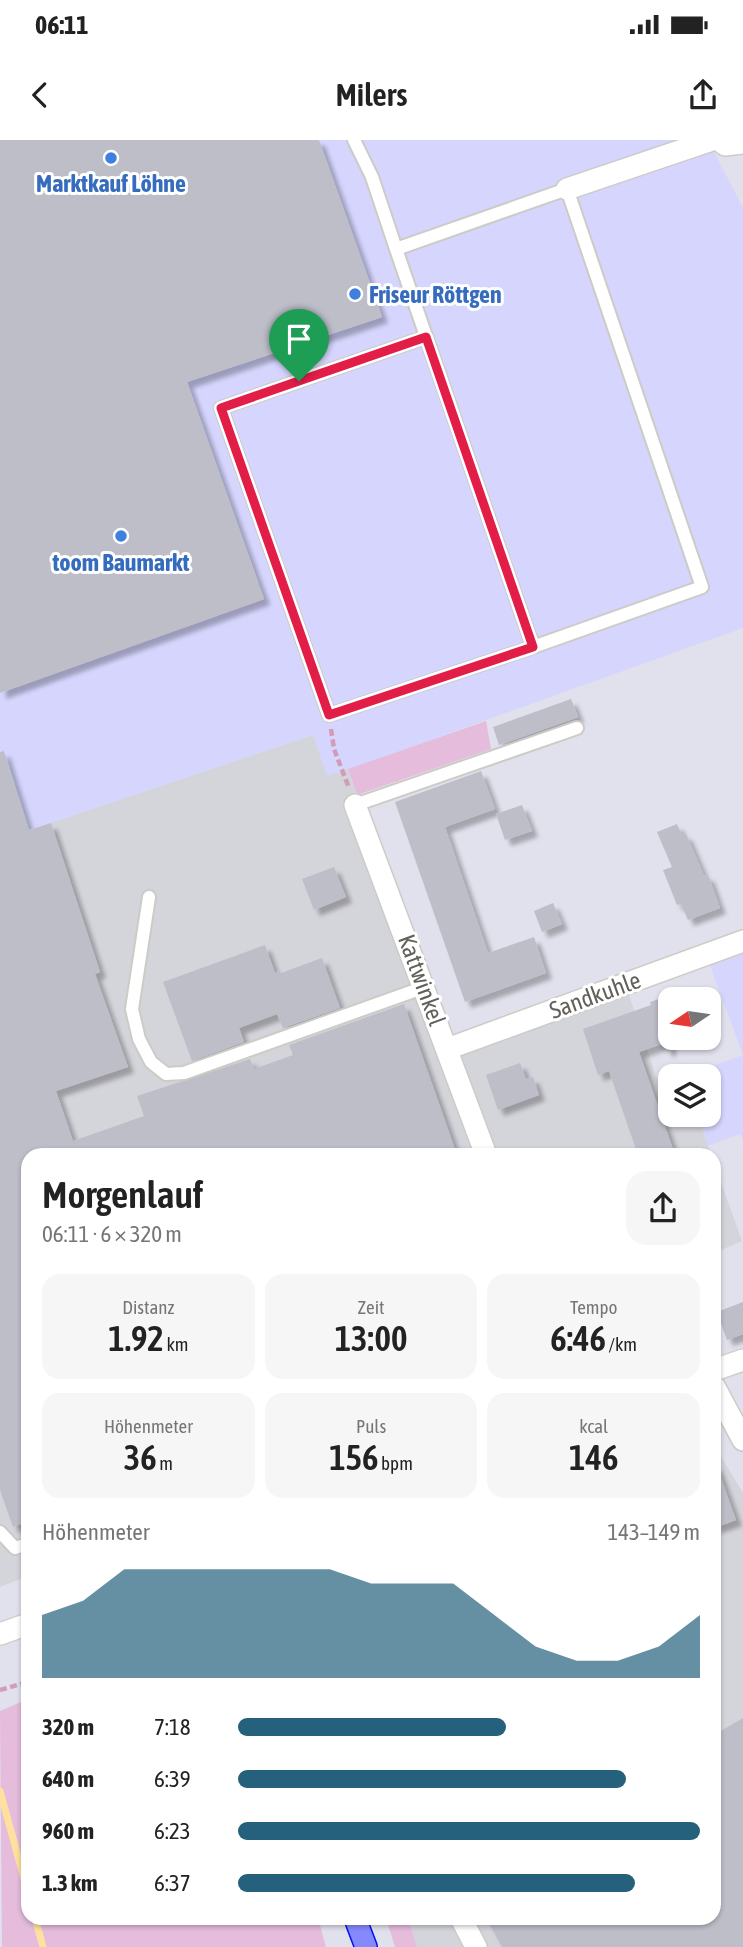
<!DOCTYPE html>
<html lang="de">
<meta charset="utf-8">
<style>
:root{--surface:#fff;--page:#f6f6f6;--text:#222;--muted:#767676;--accent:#25617c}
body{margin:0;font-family:"Asap Condensed",sans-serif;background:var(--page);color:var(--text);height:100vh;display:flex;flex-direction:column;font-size:26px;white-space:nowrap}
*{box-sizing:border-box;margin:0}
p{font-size:23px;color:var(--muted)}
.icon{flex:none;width:38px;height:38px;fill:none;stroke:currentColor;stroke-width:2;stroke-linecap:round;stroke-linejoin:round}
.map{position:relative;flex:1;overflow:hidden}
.sheet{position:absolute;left:21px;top:1008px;width:700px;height:777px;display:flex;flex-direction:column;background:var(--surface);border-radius:21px;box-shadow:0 2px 5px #0004}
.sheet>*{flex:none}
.needle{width:46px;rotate:257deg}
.fabs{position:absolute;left:658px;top:847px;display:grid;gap:14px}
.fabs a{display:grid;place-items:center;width:63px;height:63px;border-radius:14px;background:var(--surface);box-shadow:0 2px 5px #0004;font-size:35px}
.pin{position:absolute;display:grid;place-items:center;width:60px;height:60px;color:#fff;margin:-72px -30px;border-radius:50% 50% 50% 0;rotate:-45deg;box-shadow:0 0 7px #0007}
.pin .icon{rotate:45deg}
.round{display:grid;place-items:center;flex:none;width:74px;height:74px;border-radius:21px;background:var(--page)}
.headline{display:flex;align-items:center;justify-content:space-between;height:119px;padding:0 21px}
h1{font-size:38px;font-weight:600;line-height:52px}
.stats{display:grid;grid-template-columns:repeat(3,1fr);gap:10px;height:119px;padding:7px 21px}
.stats div{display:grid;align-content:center;border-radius:18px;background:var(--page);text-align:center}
.stats b{font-size:35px;font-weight:600}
.stats small{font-size:19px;font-weight:400}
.stats p{font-size:19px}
.chart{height:196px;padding:14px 21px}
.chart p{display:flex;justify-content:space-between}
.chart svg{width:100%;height:126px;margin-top:7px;fill:var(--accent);opacity:.7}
ul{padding:0 21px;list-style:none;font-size:23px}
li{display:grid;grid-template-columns:112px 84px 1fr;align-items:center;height:52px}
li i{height:18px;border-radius:9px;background:var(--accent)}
.status{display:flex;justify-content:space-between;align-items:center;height:49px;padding:0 35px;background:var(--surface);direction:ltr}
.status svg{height:19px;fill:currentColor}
header{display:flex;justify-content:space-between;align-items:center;height:91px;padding:0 21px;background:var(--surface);font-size:32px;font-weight:600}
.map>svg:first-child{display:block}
.commercial{fill:#d5d5fe}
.industrial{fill:#d4d4db}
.grass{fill:#e5bcdc}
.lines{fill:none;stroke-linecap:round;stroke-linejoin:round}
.stream{stroke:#ffe09f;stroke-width:7}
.building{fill:#bdbec8;filter:url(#shadow)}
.lane-casing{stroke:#cccbc5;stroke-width:16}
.street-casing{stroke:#cccbc5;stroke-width:24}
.secondary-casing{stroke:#d0cfc7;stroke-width:24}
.highway-casing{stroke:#0012ee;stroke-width:24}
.path{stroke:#d29cb7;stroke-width:4.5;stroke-dasharray:7 3.5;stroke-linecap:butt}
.lane{stroke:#fff;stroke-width:12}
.street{stroke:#fff;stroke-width:21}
.secondary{stroke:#fff;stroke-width:21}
.highway{stroke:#8688fe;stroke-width:21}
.route-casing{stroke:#fff;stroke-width:14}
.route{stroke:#e11d48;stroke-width:9}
.shop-dot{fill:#3f7fe0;stroke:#fff;stroke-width:2.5}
.labels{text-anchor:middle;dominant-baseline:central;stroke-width:6;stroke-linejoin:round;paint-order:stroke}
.shop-label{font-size:24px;font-weight:bold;fill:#366cbe;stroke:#fff}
.street-label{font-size:24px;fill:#62605a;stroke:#fff}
</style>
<div class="status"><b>06:11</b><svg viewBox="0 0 49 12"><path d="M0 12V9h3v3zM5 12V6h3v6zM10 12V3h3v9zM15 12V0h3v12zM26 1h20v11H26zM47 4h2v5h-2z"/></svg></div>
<header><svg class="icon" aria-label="back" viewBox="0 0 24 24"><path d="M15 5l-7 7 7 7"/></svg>Milers<svg class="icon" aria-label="share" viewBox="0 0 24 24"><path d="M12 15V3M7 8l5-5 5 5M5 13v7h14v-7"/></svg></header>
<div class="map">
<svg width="743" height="1807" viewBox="0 0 743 1807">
<defs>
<filter id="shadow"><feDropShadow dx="6" dy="6" stdDeviation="2" flood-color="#0004"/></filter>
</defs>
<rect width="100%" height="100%" fill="#e1e1ed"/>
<path class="commercial" d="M0,0H708L743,68V488L327,637L313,595L0,700Z
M743,807V1001L740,994L708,1006L698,975H709V936H685L743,915L708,820Z"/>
<path class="industrial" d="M313,595L327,636L348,629L444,915L627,849L659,945L670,942V975H698L711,1015H28V1436L0,1447V700Z
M714,1023L742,1101L714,1113Z
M714,1305L743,1353V1807H417L408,1778H714Z"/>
<path class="grass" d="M486,581L491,609L357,655L348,629Z
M21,1562L28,1563V1778H318L326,1807H2L0,1571Z
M386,1778H408L417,1807H395Z"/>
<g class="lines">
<path class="stream" d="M0,1651L28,1753
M35,1778L43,1807"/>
</g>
<path class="building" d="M0,0H319L382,177L187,242L264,459L0,553Z
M571,559L578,577L499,605L493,587Z
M4,611L29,690L51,683L100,832L95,834L128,927L56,951L73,1001L144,976L137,956L250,919L254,929L293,915L289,905L404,864L457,1015H28V1381L13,1387L0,1350V612Z
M481,631L495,669L445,687L488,813L534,797L546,833L465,862L395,662Z
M522,665L532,691L505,700L496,674Z
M677,684L682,695L686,694L704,736L708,735L720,768L688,780L681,764L677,765L663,730L672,727L657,692Z
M334,727L346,757L314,770L302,739Z
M553,763L562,784L542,792L534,771Z
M265,805L275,833L280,831L281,833L322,818L340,868L283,888L277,874L239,888L244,902L192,921L163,842Z
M670,855V911H667L664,903L639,912L675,1015H638L609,931L598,935L583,889L651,865L650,862Z
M520,923L526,939L533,937L539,955L498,970L486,935Z
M743,1162V1194L727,1200L717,1172Z
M716,1324L736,1380L714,1388V1325Z
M743,1578V1807H502L486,1778H714V1595Z"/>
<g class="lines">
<defs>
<path id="lane" d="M354,0L372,37L396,109L533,507L702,447L567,49L396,109
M426,197L221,268L329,575L533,507
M355,665L577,588
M149,757L132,869L139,899L151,922L166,934L184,933L425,847
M0,1392L15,1408L28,1404"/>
<path id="street" d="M719,0L725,5L743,3
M567,49L712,0
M355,665L486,1015
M447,909L743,801
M714,1246L743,1300
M461,1778L476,1807"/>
<path id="secondary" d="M714,1230L743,1220
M0,1494L28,1484"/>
<path id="highway" d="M355,1778L366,1807"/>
</defs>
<use href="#lane" class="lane-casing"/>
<use href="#street" class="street-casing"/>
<use href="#secondary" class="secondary-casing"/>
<use href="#highway" class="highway-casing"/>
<path class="path" d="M331,589L334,609L349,648
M0,1550L28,1542"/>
<use href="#lane" class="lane"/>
<use href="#street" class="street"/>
<use href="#secondary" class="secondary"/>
<use href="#highway" class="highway"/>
</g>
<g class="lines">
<defs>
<path id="route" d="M426,197L533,507L329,575L221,268Z"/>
</defs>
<use href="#route" class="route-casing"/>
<use href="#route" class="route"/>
</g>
<g class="shop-dot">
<circle cx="111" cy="18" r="7"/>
<circle cx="355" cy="154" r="7"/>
<circle cx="121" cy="396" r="7"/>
</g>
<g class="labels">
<g class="shop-label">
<text x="111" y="43">Marktkauf Löhne</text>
<text x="369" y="154" text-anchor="start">Friseur Röttgen</text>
<text x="121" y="422">toom Baumarkt</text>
</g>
<g class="street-label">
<text transform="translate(422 840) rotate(70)">Kattwinkel</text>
<text transform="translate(595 855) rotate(-20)">Sandkuhle</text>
</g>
</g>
</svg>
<div class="fabs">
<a><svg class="needle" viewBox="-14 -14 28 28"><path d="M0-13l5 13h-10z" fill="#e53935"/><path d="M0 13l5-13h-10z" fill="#767676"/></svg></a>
<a><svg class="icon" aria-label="layers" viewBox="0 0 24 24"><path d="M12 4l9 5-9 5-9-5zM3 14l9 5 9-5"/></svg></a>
</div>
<div class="pin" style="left:299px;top:241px;background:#1e9e55"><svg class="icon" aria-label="arrive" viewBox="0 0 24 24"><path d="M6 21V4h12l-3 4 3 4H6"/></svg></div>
<section class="sheet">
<div class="headline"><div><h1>Morgenlauf</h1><p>06:11 · 6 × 320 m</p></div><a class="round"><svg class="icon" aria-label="share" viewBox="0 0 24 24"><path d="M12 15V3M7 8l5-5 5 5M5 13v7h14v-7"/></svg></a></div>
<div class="stats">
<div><p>Distanz</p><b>1.92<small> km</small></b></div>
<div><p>Zeit</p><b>13:00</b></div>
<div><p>Tempo</p><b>6:46<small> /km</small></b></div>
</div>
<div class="stats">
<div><p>Höhenmeter</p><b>36<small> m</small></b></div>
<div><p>Puls</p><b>156<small> bpm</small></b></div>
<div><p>kcal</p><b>146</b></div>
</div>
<div class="chart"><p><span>Höhenmeter</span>143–149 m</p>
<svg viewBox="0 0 160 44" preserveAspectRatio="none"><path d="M0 44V22L10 17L20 6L30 6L40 6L50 6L60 6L70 6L80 11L90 11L100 11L110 22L120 33L130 38L140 38L150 33L160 22V44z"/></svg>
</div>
<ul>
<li><b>320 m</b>7:18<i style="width:58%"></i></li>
<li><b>640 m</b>6:39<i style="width:84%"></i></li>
<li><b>960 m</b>6:23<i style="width:100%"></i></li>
<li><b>1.3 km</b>6:37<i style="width:86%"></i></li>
</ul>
</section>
</div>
